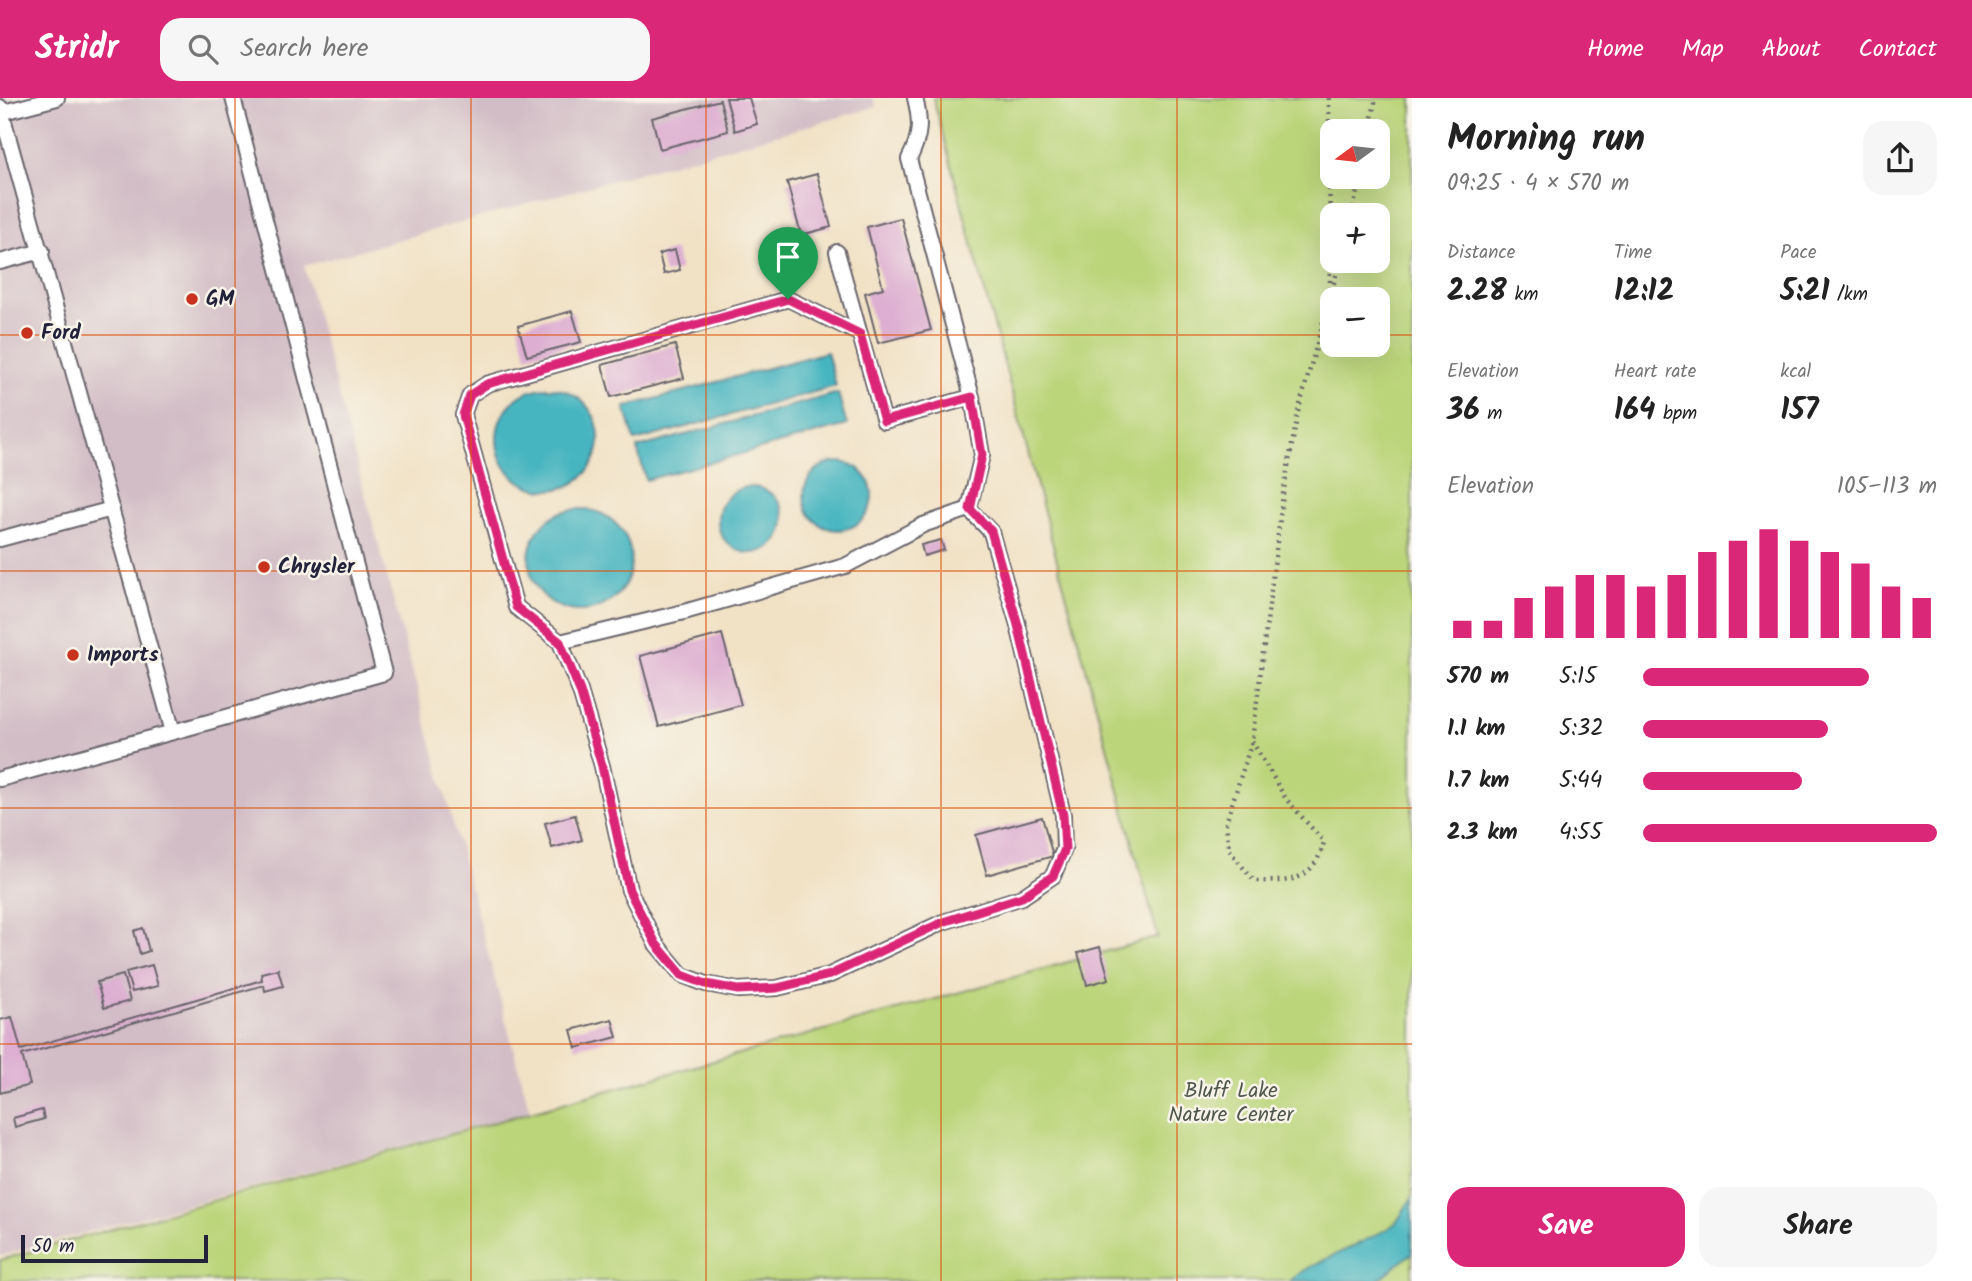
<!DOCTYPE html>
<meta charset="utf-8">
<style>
:root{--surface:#fff;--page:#f6f6f6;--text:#222;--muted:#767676;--accent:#db2777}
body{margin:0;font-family:Kalam,sans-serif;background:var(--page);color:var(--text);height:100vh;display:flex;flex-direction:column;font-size:26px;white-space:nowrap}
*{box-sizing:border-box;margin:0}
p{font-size:23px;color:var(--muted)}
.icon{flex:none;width:38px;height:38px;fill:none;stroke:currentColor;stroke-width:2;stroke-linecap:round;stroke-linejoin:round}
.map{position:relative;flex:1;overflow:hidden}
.sheet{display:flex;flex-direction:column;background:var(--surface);width:560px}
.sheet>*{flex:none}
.needle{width:46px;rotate:255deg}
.tools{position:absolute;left:1320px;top:21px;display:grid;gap:14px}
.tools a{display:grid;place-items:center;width:70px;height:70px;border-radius:14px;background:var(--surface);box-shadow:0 7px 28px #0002;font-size:35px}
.scale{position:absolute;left:21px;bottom:18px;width:187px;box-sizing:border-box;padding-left:7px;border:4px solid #22223b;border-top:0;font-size:19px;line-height:24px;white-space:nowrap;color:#22223b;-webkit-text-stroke:5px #f7f3e8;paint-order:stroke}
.pin{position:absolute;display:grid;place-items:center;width:60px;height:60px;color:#fff;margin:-72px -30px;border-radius:50% 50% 50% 0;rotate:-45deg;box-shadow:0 0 7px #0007}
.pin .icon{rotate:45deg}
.round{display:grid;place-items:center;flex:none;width:74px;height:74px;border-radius:21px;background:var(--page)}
.summary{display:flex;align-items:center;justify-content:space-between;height:119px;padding:0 35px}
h1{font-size:38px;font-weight:800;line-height:52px}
.metrics{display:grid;grid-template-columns:repeat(3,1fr);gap:10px;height:119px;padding:7px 35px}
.metrics div{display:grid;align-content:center}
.metrics b{font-size:30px;font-weight:800}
.metrics small{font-size:19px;font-weight:400}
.metrics p{font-size:19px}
.chart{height:196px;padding:14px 35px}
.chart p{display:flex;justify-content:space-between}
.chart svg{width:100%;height:126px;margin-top:7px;stroke:var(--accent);stroke-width:6}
.button{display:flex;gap:14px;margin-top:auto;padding:14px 35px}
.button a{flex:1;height:80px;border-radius:21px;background:var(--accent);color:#fff;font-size:28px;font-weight:800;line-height:80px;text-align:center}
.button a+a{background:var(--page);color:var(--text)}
ul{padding:0 35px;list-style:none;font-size:23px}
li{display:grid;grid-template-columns:112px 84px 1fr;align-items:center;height:52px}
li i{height:18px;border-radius:9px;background:var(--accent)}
header{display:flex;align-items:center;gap:42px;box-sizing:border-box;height:98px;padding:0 35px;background:var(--accent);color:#fff}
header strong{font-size:33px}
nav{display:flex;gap:38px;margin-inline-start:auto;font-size:24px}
.search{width:490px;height:63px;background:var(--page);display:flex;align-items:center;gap:18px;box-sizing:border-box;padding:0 24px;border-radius:21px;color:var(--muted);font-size:26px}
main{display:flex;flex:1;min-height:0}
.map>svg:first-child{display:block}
.industrial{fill:#d2bdc6}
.green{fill:#bbd57a;stroke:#6e7c5a;stroke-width:2;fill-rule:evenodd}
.water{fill:#46b5c0;stroke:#346c7e;stroke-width:2}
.building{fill:#ddaed1}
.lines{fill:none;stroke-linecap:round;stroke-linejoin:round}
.service-casing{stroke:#6a656c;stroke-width:18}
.path{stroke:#6a656c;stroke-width:4.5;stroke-dasharray:2 5;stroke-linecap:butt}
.service{stroke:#fff;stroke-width:14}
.route-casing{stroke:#fff;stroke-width:14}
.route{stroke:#db2777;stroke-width:9}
.grid{fill:none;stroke:#de560e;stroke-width:2;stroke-opacity:0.55}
.poi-dot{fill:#c8321e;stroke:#f7f3e8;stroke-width:2.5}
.labels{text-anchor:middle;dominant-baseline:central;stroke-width:5;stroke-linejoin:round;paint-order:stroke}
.poi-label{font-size:21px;font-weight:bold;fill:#22223b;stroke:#f7f3e8;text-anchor:start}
.park-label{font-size:21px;fill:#50584e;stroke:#f7f3e8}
</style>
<header>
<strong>Stridr</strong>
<div class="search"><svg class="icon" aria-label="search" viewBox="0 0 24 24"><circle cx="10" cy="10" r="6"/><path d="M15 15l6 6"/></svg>Search here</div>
<nav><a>Home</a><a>Map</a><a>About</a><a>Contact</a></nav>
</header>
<main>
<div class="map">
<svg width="1412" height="1183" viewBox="0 0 1412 1183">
<rect width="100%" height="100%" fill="#f7f3e8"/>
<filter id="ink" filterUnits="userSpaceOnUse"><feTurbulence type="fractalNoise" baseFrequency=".0143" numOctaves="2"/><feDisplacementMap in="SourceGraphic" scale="14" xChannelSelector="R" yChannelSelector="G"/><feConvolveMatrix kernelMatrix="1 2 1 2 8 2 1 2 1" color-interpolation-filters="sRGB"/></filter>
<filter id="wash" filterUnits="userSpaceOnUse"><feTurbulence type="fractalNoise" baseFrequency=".00686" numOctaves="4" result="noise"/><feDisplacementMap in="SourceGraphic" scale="28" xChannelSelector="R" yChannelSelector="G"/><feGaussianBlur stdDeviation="1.57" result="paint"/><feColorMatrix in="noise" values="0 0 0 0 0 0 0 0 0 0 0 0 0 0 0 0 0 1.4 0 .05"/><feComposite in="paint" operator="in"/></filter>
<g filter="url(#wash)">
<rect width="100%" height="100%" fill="#f1e2c6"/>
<path class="industrial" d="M0,0H873L876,9L304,168L530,1013L0,1158Z"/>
<path class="green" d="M933,0H1412V1183H0V1162L1158,839ZM1332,33H1377V79H1332ZM1332,117H1377V163H1332ZM1332,201H1377V247H1332Z"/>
<path class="water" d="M827,254L836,288L635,343L625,309Z
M497 341a51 51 0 1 1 102 0a51 51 0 1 1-102 0Z
M838,295L847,327L646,382L637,350Z
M804 398a34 34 0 1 1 68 0a34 34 0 1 1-68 0Z
M718 422a33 33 0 1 1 66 0a33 33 0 1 1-66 0Z
M529 462a51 51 0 1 1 102 0a51 51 0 1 1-102 0Z
M1412,1101V1155L1377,1183H1290C1319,1159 1360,1149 1393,1127C1402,1121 1403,1109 1412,1101Z"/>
<g id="blocks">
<path class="building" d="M726,0H749L757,26L735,33Z
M720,2L728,33L660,51L652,20Z
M817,76L831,129L801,137L787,84Z
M901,120L931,232L878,245L865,195L883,190L867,129Z
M675,152L680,172L664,176L659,156Z
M572,213L581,244L527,258L518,228Z
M675,247L684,280L611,299L602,267Z
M941,442L944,452L924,458L921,447Z
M722,536L741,607L659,629L640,558Z
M575,717L582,742L552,750L545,725Z
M1042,719L1053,758L987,777L976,737Z
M143,830L149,853L140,856L134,833Z
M1100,849L1109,881L1087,887L1078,855Z
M152,867L158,888L132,894L126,874Z
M278,871L283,888L265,893L264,887L22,957L30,987L0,995V922L12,919L21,952L262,882L261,875Z
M123,877L130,903L104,910L97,884Z
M612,921L617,939L576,950L571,932Z
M42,1012L44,1021L15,1029L13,1020Z"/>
</g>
</g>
<g filter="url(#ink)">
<use href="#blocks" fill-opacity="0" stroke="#6a656c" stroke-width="2"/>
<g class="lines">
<defs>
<path id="service" d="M0,9L173,634L0,681
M0,15L57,0
M837,154L884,323L972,299L909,61C921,38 921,24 915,0
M0,164L42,153
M969,411L991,434L1018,527L1063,717L1064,751L1053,778L1022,799L943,824L830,877L777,890L738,892L706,886L682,877L656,846L629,792L602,668L580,593L560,544L684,514L845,468L923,427L969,411L982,357L972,299
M0,441L112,411
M560,544L516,509L463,317L470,297L487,286L788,201L860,236
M173,634L384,575L233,0"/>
</defs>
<use href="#service" class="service-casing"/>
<path class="path" d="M1329,0L1330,192
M1369,33L1376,0
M1352,117L1360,79
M1252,643L1286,701L1324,744C1313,784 1291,784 1254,783L1229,752L1226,725L1252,643L1283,396L1298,314L1340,163"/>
<use href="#service" class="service"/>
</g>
</g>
<g class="lines" filter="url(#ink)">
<defs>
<path id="route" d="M788,201L860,236L884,323L972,299L982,357L970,411L991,433L1018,527L1063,717L1065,751L1053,778L1022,799L943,824L830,877L777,890L738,892L706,886L682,877L656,846L629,792L602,668L580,593L560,544L516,509L463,317L470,297L487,286Z"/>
</defs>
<use href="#route" class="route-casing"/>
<use href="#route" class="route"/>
</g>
<path class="grid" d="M235,0V1183M471,0V1183M706,0V1183M941,0V1183M1177,0V1183M0,237H1332M1377,237H1412M0,473H1412M0,710H1412M0,946H1412"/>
<g class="poi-dot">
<circle cx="192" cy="201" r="7"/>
<circle cx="27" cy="235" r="7"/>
<circle cx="264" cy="469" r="7"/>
<circle cx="73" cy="557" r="7"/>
</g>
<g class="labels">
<g class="poi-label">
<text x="206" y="201">GM</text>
<text x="41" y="235">Ford</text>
<text x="278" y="469">Chrysler</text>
<text x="87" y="557">Imports</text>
</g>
<g class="park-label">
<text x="1231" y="993">Bluff Lake<tspan x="1231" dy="24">Nature Center</tspan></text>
</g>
</g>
</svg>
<div class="tools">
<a><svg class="needle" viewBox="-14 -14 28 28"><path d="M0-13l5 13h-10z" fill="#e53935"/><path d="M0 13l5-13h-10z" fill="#767676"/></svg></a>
<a>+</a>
<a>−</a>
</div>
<div class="scale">50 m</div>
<div class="pin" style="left:788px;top:201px;background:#1e9e55"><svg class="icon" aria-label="arrive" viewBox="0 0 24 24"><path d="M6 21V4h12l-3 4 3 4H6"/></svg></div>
</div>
<section class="sheet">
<div class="summary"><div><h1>Morning run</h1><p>09:25 · 4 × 570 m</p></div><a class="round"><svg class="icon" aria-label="share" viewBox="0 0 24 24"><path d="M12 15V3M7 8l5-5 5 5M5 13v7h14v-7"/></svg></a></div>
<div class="metrics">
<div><p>Distance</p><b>2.28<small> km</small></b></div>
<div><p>Time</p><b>12:12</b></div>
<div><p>Pace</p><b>5:21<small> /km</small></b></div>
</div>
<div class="metrics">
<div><p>Elevation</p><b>36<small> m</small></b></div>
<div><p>Heart rate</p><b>164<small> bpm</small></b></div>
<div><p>kcal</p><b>157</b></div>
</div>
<div class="chart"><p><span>Elevation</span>105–113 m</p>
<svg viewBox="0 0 160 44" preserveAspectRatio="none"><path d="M5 44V38M15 44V38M25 44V30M35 44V26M45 44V22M55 44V22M65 44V26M75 44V22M85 44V14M95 44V10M105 44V6M115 44V10M125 44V14M135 44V18M145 44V26M155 44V30"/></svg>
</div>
<ul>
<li><b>570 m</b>5:15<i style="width:77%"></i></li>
<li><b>1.1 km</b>5:32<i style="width:63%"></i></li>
<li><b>1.7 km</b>5:44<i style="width:54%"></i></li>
<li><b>2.3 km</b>4:55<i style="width:100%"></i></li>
</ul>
<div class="button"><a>Save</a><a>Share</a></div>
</section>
</main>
